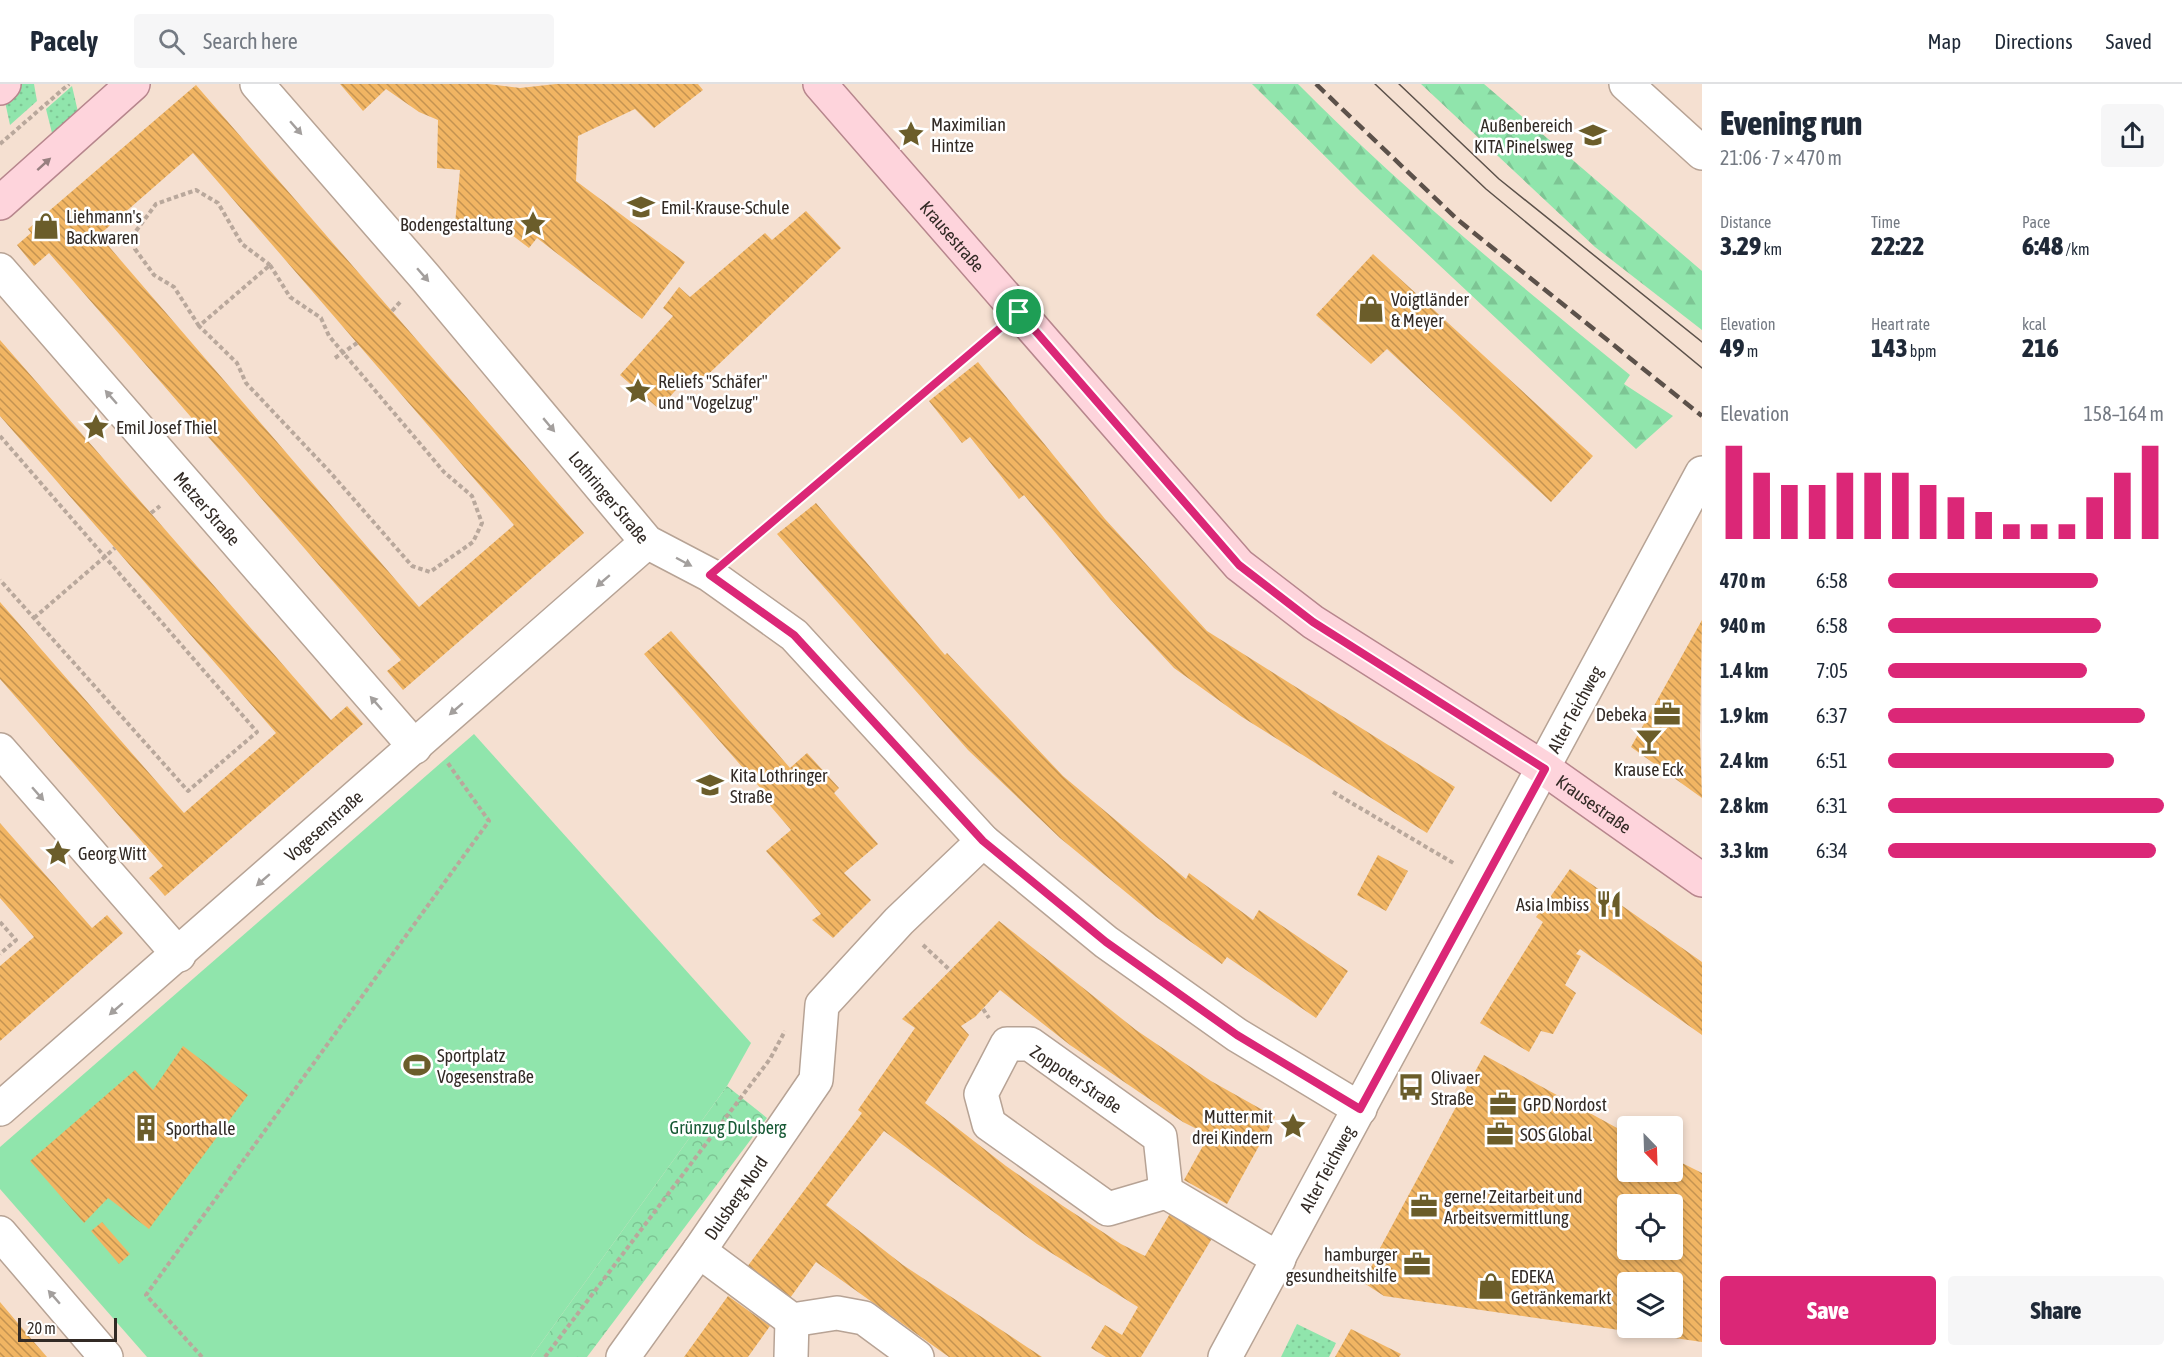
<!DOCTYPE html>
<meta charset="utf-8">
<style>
:root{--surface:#fff;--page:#f6f6f7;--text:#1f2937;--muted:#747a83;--line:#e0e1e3;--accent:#db2777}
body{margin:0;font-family:"Asap Condensed",sans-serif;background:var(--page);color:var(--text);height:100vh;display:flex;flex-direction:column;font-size:22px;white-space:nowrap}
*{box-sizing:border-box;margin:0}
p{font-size:20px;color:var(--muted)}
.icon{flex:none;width:33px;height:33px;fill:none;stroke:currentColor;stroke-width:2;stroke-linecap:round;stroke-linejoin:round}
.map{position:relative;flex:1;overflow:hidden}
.panel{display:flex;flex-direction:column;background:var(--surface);width:480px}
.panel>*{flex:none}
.needle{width:39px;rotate:157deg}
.buttons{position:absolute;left:1617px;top:1032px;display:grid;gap:12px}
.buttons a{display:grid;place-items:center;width:66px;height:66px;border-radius:6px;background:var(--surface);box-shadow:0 3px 9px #0003;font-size:30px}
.scale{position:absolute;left:18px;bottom:15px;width:99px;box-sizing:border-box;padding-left:6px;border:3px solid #322a25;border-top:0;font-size:16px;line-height:21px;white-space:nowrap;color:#322a25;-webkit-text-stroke:4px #fff;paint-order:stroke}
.pin{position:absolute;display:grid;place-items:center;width:51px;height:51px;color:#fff;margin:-26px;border:3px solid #fff;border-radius:50%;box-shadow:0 2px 6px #0007}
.round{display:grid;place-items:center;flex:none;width:63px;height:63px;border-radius:6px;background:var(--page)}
.summary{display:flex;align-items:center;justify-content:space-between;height:102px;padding:0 18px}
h1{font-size:33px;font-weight:800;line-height:45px}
.metrics{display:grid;grid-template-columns:repeat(3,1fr);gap:9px;height:102px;padding:6px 18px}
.metrics div{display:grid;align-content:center}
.metrics b{font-size:26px;font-weight:800}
.metrics small{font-size:16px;font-weight:400}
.metrics p{font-size:16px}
.chart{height:168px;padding:12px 18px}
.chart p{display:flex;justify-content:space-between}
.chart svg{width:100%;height:108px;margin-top:6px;stroke:var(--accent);stroke-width:6}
.primary-button{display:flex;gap:12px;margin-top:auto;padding:12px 18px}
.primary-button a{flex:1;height:69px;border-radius:6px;background:var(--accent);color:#fff;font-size:24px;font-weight:800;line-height:69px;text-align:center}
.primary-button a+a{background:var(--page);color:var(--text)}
ul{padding:0 18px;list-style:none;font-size:20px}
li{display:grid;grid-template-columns:96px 72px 1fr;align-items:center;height:45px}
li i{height:15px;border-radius:8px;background:var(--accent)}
header{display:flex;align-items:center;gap:36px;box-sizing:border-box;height:84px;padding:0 30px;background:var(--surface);border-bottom:2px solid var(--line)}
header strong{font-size:28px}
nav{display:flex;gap:33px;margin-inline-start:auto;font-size:21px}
.search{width:420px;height:54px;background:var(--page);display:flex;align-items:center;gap:15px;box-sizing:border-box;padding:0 21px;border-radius:6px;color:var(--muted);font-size:22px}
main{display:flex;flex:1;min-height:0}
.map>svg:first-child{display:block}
.grass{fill:url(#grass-dots)}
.forest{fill:url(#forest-firs)}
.park{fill:url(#park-crowns)}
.pitch{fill:#90e5ac}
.building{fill:url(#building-back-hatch);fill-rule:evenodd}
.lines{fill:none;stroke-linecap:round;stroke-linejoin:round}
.minor-casing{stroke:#b7a395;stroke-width:36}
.major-casing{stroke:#b7868d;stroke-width:36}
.path{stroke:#b9a89c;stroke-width:4;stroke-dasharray:4.5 3;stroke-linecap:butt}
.minor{stroke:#fff;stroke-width:33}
.major{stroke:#fed4dc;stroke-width:33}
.tram{stroke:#5c514a;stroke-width:1.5}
.rail{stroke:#5c514a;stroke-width:4.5;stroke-dasharray:12 6;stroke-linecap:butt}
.oneway{fill:#a39f9d}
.oneway2{fill:#987f80}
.route-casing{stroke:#fff;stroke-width:12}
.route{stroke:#db2777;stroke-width:8}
.labels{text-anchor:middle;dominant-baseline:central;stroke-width:5;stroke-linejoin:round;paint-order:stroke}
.poi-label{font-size:18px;fill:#322a25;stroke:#fff;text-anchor:start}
.street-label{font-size:18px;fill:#322a25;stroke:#fff}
.park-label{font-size:18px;fill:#155833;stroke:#fff}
</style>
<header>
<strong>Pacely</strong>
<div class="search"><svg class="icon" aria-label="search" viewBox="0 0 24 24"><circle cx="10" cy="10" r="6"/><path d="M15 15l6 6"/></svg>Search here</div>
<nav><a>Map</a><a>Directions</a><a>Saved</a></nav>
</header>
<main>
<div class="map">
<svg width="1702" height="1273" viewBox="0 0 1702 1273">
<defs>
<pattern id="grass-dots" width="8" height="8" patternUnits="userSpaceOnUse" patternTransform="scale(1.5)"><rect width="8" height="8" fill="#90e5ac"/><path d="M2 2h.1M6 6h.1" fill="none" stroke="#7dc594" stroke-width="1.8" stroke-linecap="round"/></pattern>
<pattern id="forest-firs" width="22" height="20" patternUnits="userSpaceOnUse" patternTransform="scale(1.5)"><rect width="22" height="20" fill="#90e5ac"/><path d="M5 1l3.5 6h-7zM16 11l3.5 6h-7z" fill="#7dc594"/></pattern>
<pattern id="park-crowns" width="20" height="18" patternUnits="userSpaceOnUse" patternTransform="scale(1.5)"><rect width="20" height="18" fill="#90e5ac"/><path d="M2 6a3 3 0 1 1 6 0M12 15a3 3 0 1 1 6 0" fill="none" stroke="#7dc594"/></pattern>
<pattern id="building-back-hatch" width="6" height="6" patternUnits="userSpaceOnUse" patternTransform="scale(1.5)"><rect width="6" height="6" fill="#f1b563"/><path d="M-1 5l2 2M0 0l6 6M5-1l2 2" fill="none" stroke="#c49351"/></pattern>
</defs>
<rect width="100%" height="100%" fill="#f5e0d1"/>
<path class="grass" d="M20,0H34L37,17L10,41L4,13Z
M72,2L78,28L53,53L46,25Z
M1297,1240L1336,1259L1329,1273H1281Z"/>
<path class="forest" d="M1252,0H1298C1402,105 1516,198 1630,291L1624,300L1673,332L1636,365L1361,108Z
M1421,0H1484L1702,187V246L1595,163Z"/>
<path class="park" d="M727,1002L767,1034L587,1273H531Z"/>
<path class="pitch" d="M474,650L751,959L727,1002L531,1273H147L0,1105V1063Z"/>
<path class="building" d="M340,0H488L520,4L556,0H698L703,6L654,44L635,25L578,52L576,97L685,178L642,235L537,154L529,164L512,151L513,145L455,140L460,86L437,84L438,36L419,28L386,5L363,27Z
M196,1L584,449L403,606L387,587L401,576L49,169L34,182L17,161L31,149L28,145ZM193,69L514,441L419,523L99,151Z
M806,127L841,164L699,299L690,290L659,325L620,291L673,232L663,224L679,203L690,213L765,149L772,156Z
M1373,170L1593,372L1551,418L1387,265L1371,280L1316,231Z
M0,256L331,636L347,622L363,640L165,812L149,794L163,782L0,595V518L184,729L276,649L0,332Z
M978,278L1105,435L1207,547L1455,703L1427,749L1242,633L1174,584L1111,516L1024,411L1019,415L970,353L962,359L929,317Z
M816,419L945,571L947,569L1063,692L1186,795L1189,789L1253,836L1259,826L1348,887L1316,934L1227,873L1222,880L1156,833L1060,754L968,666L777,450Z
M1702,536L1700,652L1702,714L1631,663Z
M671,547L790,684L807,669L839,704L834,709L878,760L844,789L871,816L833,854L812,836L821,830L766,767L791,746L760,710L763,707L644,570Z
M0,739L92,844L107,831L123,849L0,957V882L34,853L0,814Z
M1378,771L1408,787L1386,827L1357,811Z
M1570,785L1702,878V951L1580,865L1576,870L1581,872L1565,901L1576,909L1553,950L1541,947L1529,968L1480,939L1543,838L1536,833Z
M999,837L1136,946L1211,997L1275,1033L1227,1120L1184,1096L1209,1051L1183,1038L1070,961L1000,906L975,933L961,942L969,951L925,1019L1006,1082L1063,1122L1121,1160L1145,1172L1171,1128L1214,1151L1141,1273H1106L1091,1264L1105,1241L1122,1251L1138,1223L1037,1160L884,1047L826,1121L903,1181L1042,1273H949L816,1178L790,1214L747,1183L862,1029L858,1026L915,944L902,935Z
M183,962L248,1011L149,1145L108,1114L84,1139L30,1077L135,986L153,1006Z
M1484,971L1628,1050V1088H1672V1074L1702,1089V1258L1384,1212L1364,1199L1379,1166ZM1628,1120H1672V1166H1628ZM1628,1198H1672V1244H1628Z
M102,1138L130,1170L119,1180L91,1147Z
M728,1212L770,1242L748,1273H684Z
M0,1218L33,1257L47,1273H0Z
M1351,1245L1401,1270L1399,1273H1335Z"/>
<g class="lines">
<defs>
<g id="minor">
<path id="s1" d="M257,0L425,193L647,458L710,491L794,551L983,757L1106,858L1237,951L1360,1025"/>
<path d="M1626,0L1702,69"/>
<path id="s2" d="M0,186L415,663"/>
<path d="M0,666L179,871"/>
<path id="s3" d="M0,1025L647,458"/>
<path d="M1166,1108L1160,1053L1030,960H1007L981,1010L989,1040L1108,1125L1166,1108L1279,1175"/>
<path d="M0,1149L106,1273"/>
<path d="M699,1167L792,1236L837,1229L864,1234L917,1273"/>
<path id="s4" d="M623,1273L699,1167L816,996L822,921L899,837L983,757"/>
<path d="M791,1273L792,1236"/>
<path id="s5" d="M1225,1273L1702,389"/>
</g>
<g id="major">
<path id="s6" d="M820,0L1239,481L1313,538L1545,685L1702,796"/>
<path d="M0,4L4,0"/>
<path d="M0,119L133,0"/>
</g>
</defs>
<use href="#minor" class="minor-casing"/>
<use href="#major" class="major-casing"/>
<path class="path" d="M0,60L69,0
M270,181L290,213L321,234L329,252L444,388L472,412L482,439L473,458L430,488L412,482L329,387L246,299L237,279L199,242Z
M392,227L401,217
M199,242L174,203L154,191L135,165L136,147L156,120L196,106L218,119L242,160L270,181
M335,274L357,259
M0,352L257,648L188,707L0,496
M151,429L160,422
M736,469L995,249
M34,534L115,464
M1333,708L1455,780
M0,838L16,856L0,870
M923,861L951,887
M983,925L989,934
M202,1273L146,1211L489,737L447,678
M545,1273L770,975L785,947"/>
<use href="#minor" class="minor"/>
<use href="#major" class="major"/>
<path class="tram" d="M1375,0L1486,105L1702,284
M1399,0L1499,95L1702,258"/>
<path class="rail" d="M1316,0L1458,136L1702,332"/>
</g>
<defs><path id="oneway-solid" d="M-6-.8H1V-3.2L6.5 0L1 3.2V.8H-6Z" transform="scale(1.5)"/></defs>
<g class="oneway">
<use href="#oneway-solid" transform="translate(296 44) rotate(49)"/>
<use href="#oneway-solid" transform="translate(423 191) rotate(49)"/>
<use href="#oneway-solid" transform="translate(111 313) rotate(-131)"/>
<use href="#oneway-solid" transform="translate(549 341) rotate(50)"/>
<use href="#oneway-solid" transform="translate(684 478) rotate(28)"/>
<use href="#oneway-solid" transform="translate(603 497) rotate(139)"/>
<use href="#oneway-solid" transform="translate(376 619) rotate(-131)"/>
<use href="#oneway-solid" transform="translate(456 625) rotate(139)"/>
<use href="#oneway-solid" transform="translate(38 710) rotate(49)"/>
<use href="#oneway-solid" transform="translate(263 796) rotate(139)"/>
<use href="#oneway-solid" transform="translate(116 925) rotate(139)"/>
<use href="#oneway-solid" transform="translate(54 1213) rotate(-131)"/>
</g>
<use class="oneway2" href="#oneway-solid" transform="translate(44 80) rotate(-42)"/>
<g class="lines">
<defs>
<path id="route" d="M1019,228L1239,481L1313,538L1545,685L1360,1025L1237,951L1106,858L983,757L794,551L710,491Z"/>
</defs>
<use href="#route" class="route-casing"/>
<use href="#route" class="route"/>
</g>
<defs>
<symbol id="sight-bare" viewBox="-9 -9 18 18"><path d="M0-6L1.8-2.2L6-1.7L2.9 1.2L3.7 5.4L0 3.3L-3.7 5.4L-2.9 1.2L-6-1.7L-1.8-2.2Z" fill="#6b5d2a" stroke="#fff" stroke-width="2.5" paint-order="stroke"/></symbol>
<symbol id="school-bare" viewBox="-9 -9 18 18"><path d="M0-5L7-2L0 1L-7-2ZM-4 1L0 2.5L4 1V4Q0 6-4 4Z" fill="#6b5d2a" stroke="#fff" stroke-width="2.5" paint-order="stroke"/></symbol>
<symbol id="shop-bare" viewBox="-9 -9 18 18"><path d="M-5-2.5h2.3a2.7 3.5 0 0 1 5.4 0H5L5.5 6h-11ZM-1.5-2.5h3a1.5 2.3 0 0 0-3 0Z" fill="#6b5d2a" stroke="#fff" stroke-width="2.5" paint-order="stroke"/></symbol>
<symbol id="office-bare" viewBox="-9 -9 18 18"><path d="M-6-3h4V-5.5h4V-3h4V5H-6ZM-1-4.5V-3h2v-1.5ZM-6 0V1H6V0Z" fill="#6b5d2a" stroke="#fff" stroke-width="2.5" paint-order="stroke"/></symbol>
<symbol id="bar-bare" viewBox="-9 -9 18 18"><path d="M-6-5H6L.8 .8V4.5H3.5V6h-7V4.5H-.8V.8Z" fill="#6b5d2a" stroke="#fff" stroke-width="2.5" paint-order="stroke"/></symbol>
<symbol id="restaurant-bare" viewBox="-9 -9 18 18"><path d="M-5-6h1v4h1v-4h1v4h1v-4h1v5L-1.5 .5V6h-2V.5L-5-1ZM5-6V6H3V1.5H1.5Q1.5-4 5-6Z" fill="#6b5d2a" stroke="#fff" stroke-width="2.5" paint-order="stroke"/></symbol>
<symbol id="stadium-bare" viewBox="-9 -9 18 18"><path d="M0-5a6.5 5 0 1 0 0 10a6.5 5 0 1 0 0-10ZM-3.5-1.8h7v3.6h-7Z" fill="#6b5d2a" stroke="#fff" stroke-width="2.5" paint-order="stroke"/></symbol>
<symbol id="bus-bare" viewBox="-9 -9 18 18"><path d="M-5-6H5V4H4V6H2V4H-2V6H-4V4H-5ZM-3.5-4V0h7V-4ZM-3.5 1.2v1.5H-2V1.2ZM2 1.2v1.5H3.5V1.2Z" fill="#6b5d2a" stroke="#fff" stroke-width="2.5" paint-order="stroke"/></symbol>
<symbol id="building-bare" viewBox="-9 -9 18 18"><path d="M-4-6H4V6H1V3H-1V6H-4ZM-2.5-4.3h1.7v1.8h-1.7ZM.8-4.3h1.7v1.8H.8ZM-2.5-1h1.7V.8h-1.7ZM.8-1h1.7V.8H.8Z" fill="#6b5d2a" stroke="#fff" stroke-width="2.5" paint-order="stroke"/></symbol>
</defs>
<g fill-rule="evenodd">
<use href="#sight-bare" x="892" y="31" width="38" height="38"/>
<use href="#school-bare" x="1574" y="32" width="38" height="38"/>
<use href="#school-bare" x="622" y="104" width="38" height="38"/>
<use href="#sight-bare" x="514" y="121" width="38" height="38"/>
<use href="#shop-bare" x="27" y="123" width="38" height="38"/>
<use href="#shop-bare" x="1352" y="206" width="38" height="38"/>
<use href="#sight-bare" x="619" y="288" width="38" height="38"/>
<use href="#sight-bare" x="77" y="324" width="38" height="38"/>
<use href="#office-bare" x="1648" y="611" width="38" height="38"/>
<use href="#bar-bare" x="1630" y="638" width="38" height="38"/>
<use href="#school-bare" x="691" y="682" width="38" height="38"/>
<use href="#sight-bare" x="39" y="750" width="38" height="38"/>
<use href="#restaurant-bare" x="1590" y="801" width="38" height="38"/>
<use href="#stadium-bare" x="398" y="962" width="38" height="38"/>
<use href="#bus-bare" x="1392" y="984" width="38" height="38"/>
<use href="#office-bare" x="1484" y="1001" width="38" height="38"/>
<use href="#sight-bare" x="1274" y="1023" width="38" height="38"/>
<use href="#building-bare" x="127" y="1025" width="38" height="38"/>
<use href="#office-bare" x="1481" y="1031" width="38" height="38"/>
<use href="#office-bare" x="1405" y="1103" width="38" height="38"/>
<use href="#office-bare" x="1398" y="1161" width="38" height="38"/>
<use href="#shop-bare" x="1472" y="1183" width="38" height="38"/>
</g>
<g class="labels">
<g class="poi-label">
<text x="931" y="40">Maximilian<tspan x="931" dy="21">Hintze</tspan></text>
<text x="1573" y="41" text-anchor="end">Außenbereich<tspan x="1573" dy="21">KITA Pinelsweg</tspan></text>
<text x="661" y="123">Emil-Krause-Schule</text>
<text x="66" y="132">Liehmann's<tspan x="66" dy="21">Backwaren</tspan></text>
<text x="513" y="140" text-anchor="end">Bodengestaltung</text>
<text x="1391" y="215">Voigtländer<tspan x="1391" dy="21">&amp; Meyer</tspan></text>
<text x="658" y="297">Reliefs "Schäfer"<tspan x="658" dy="21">und "Vogelzug"</tspan></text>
<text x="116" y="343">Emil Josef Thiel</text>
<text x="1647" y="630" text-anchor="end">Debeka</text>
<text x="1649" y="685" text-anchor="middle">Krause Eck</text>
<text x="730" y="691">Kita Lothringer<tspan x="730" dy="21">Straße</tspan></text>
<text x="78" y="769">Georg Witt</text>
<text x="1589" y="820" text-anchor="end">Asia Imbiss</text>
<text x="437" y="971">Sportplatz<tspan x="437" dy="21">Vogesenstraße</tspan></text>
<text x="1431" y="993">Olivaer<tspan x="1431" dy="21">Straße</tspan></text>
<text x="1523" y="1020">GPD Nordost</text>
<text x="1273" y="1032" text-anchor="end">Mutter mit<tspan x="1273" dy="21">drei Kindern</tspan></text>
<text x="166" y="1044">Sporthalle</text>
<text x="1520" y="1050">SOS Global</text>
<text x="1444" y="1112">gerne! Zeitarbeit und<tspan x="1444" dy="21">Arbeitsvermittlung</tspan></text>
<text x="1397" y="1170" text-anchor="end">hamburger<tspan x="1397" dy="21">gesundheitshilfe</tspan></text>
<text x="1511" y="1192">EDEKA<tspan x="1511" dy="21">Getränkemarkt</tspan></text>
</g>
<g class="street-label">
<text stroke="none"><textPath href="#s6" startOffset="202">Krausestraße</textPath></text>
<text stroke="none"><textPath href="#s1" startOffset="543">Lothringer Straße</textPath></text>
<text stroke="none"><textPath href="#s2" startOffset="316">Metzer Straße</textPath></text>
<text stroke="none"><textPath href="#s5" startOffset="736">Alter Teichweg</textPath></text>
<text stroke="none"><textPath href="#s6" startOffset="1066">Krausestraße</textPath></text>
<text stroke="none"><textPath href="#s3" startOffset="430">Vogesenstraße</textPath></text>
<text transform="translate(1076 995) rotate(34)">Zoppoter Straße</text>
<text stroke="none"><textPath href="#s5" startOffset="214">Alter Teichweg</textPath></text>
<text stroke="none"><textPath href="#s4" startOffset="195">Dulsberg-Nord</textPath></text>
</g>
<g class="park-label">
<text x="728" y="1043">Grünzug Dulsberg</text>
</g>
</g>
</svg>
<div class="buttons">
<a><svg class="needle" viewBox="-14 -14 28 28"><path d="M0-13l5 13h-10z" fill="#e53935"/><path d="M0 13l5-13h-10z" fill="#747a83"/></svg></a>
<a><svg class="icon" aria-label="locate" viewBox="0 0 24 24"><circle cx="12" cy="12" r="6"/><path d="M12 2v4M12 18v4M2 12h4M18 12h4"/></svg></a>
<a><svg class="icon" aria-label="layers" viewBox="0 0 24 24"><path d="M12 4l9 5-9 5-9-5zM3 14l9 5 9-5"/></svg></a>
</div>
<div class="scale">20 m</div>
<div class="pin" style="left:1019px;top:228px;background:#1e9e55"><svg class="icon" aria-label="arrive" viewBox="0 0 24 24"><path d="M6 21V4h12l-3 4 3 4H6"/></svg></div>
</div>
<section class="panel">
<div class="summary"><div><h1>Evening run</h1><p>21:06 · 7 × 470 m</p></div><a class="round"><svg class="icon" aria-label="share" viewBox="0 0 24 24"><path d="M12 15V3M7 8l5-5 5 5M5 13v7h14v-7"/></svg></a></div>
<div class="metrics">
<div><p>Distance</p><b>3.29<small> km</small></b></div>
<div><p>Time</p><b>22:22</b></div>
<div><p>Pace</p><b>6:48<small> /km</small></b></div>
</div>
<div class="metrics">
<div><p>Elevation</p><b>49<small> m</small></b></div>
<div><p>Heart rate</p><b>143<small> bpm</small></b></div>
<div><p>kcal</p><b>216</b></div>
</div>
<div class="chart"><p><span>Elevation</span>158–164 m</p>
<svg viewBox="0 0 160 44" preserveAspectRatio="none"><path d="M5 44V6M15 44V17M25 44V22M35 44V22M45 44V17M55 44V17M65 44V17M75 44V22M85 44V27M95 44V33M105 44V38M115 44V38M125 44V38M135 44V27M145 44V17M155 44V6"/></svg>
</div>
<ul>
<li><b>470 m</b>6:58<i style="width:76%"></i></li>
<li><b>940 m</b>6:58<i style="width:77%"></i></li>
<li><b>1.4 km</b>7:05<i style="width:72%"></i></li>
<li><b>1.9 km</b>6:37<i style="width:93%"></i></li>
<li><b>2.4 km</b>6:51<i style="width:82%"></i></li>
<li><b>2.8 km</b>6:31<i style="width:100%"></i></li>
<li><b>3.3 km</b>6:34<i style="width:97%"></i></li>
</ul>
<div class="primary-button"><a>Save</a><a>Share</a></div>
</section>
</main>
